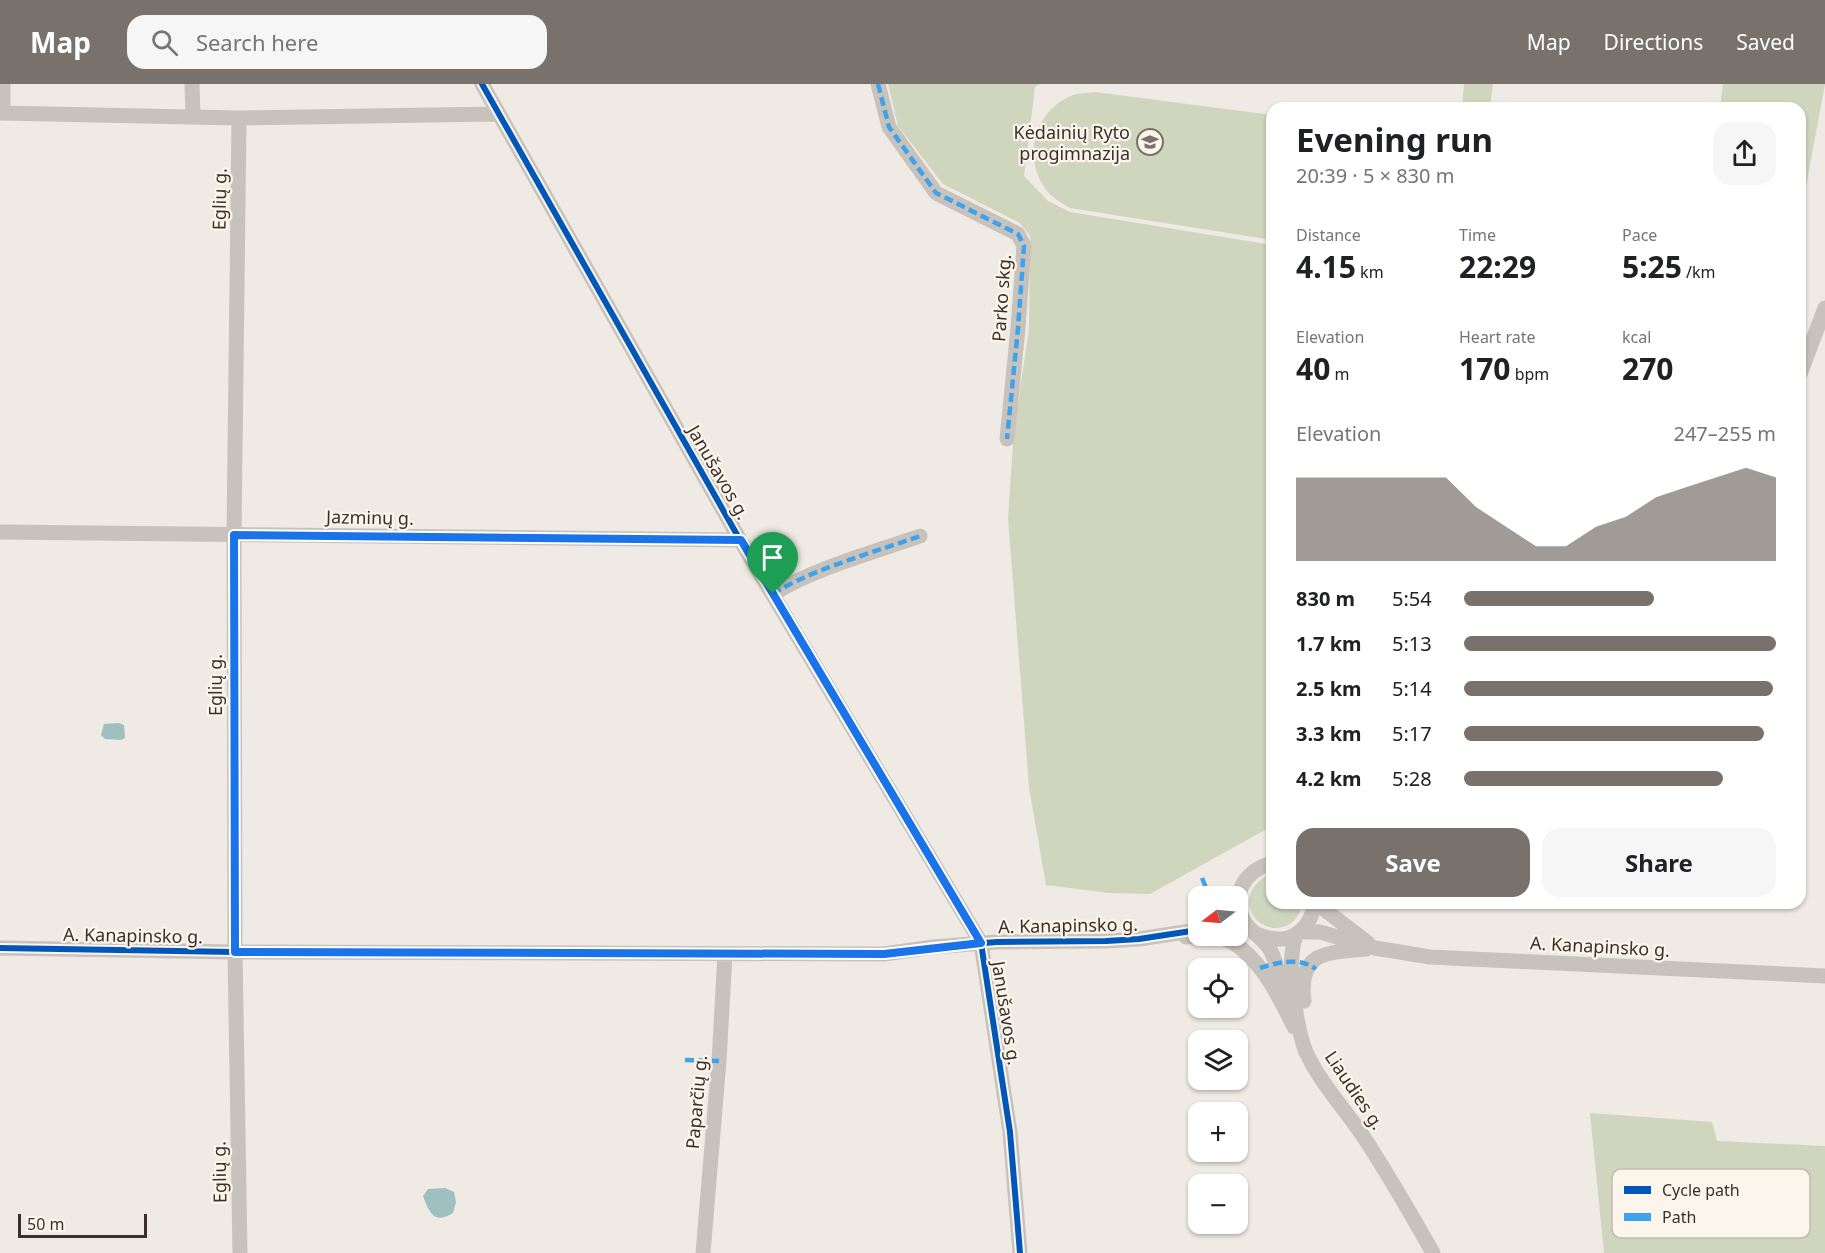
<!DOCTYPE html>
<meta charset="utf-8">
<style>
:root{--surface:#fff;--page:#f6f6f6;--text:#202124;--muted:#757577;--accent:#79716b}
body{margin:0;font-family:"Noto Sans",sans-serif;background:var(--page);color:var(--text);height:100vh;display:flex;flex-direction:column;font-size:22px;white-space:nowrap}
*{box-sizing:border-box;margin:0}
p{font-size:20px;color:var(--muted)}
.icon{flex:none;width:33px;height:33px;fill:none;stroke:currentColor;stroke-width:2;stroke-linecap:round;stroke-linejoin:round}
.map{position:relative;flex:1;overflow:hidden}
.side{position:absolute;left:1266px;top:18px;width:540px;height:807px;display:flex;flex-direction:column;background:var(--surface);border-radius:18px;box-shadow:0 2px 4px #0004}
.side>*{flex:none}
.needle{width:39px;rotate:254deg}
.tools{position:absolute;left:1188px;top:802px;display:grid;gap:12px}
.tools a{display:grid;place-items:center;width:60px;height:60px;border-radius:12px;background:var(--surface);box-shadow:0 2px 4px #0004;font-size:30px}
.scale{position:absolute;left:18px;bottom:15px;width:129px;box-sizing:border-box;padding-left:6px;border:3px solid #3a302a;border-top:0;font-size:16px;line-height:21px;white-space:nowrap;color:#3a302a;-webkit-text-stroke:4px #fbf5ec;paint-order:stroke}
.pin{position:absolute;display:grid;place-items:center;width:51px;height:51px;color:#fff;margin:-62px -26px;border-radius:50% 50% 50% 0;rotate:-45deg;box-shadow:0 0 6px #0007}
.pin .icon{rotate:45deg}
.round{display:grid;place-items:center;flex:none;width:63px;height:63px;border-radius:18px;background:var(--page)}
.headline{display:flex;align-items:center;justify-content:space-between;height:102px;padding:0 30px}
h1{font-size:33px;font-weight:700;line-height:45px}
.figures{display:grid;grid-template-columns:repeat(3,1fr);gap:9px;height:102px;padding:6px 30px}
.figures div{display:grid;align-content:center}
.figures b{font-size:30px;font-weight:700}
.figures small{font-size:16px;font-weight:400}
.figures p{font-size:16px}
.chart{height:168px;padding:12px 30px}
.chart p{display:flex;justify-content:space-between}
.chart svg{width:100%;height:108px;margin-top:6px;fill:var(--accent);opacity:.7}
.action{display:flex;gap:12px;margin-top:auto;padding:12px 30px}
.action a{flex:1;height:69px;border-radius:18px;background:var(--accent);color:#fff;font-size:24px;font-weight:700;line-height:69px;text-align:center}
.action a+a{background:var(--page);color:var(--text)}
ul{padding:0 30px;list-style:none;font-size:20px}
li{display:grid;grid-template-columns:96px 72px 1fr;align-items:center;height:45px}
li i{height:15px;border-radius:8px;background:var(--accent)}
header{display:flex;align-items:center;gap:36px;box-sizing:border-box;height:84px;padding:0 30px;background:var(--accent);color:#fff}
header strong{font-size:28px}
nav{display:flex;gap:33px;margin-inline-start:auto;font-size:21px}
.search{width:420px;height:54px;background:var(--page);display:flex;align-items:center;gap:15px;box-sizing:border-box;padding:0 21px;border-radius:18px;color:var(--muted);font-size:22px}
.map>svg:first-child{display:block}
.green{fill:#d0d5be}
.water{fill:#9fbfc0}
.lines{fill:none;stroke-linecap:round;stroke-linejoin:round}
.minor{stroke:#c8c2bc;stroke-width:15}
.quiet{stroke:#3fa3eb;stroke-width:4.5;stroke-dasharray:9 4.5;stroke-linecap:butt}
.cycleway-casing{stroke:#fbf5ec;stroke-width:10}
.cycleway{stroke:#0057b8;stroke-width:6}
.route-casing{stroke:#fff;stroke-width:12}
.route{stroke:#1a73e8;stroke-width:8}
.labels{text-anchor:middle;dominant-baseline:central;stroke-width:4.5;stroke-linejoin:round;paint-order:stroke}
.poi-label{font-size:18px;fill:#3a302a;stroke:#fbf5ec;text-anchor:end}
.street-label{font-size:18px;fill:#3a302a;stroke:#fbf5ec}
.key{fill:#fbf5ec;stroke:#c1bab2;stroke-width:1.5}
.key-label{font-size:16px;fill:#3a302a}
</style>
<header>
<strong>Map</strong>
<div class="search"><svg class="icon" aria-label="search" viewBox="0 0 24 24"><circle cx="10" cy="10" r="6"/><path d="M15 15l6 6"/></svg>Search here</div>
<nav><a>Map</a><a>Directions</a><a>Saved</a></nav>
</header>
<div class="map">
<svg width="1825" height="1169" viewBox="0 0 1825 1169">
<rect width="100%" height="100%" fill="#efeae4"/>
<path class="green" d="M888,0H1040L1035,3L1024,92L1048,117L1070,128L1272,161V742L1150,810L1109,809L1046,801L1029,703L1008,434L1014,346L1029,245L1030,152L1020,139L943,100L898,42Z
M1464,0H1493L1490,22L1499,24H1462Z
M1723,0H1825L1800,135V24H1720Z
M1095,8L1272,31V156L1070,124C1061,119 1051,113 1045,104C1021,71 1037,21 1077,10C1082,9 1089,9 1095,8Z
M1268,791H1272V819H1302C1301,829 1296,837 1288,841C1257,856 1230,811 1268,791Z
M1590,1029L1712,1038L1717,1057L1825,1062V1169H1604Z"/>
<path class="water" d="M119,639L124,641L125,654L121,656L105,655L101,651L104,640Z
M445,1104L454,1108L456,1118L453,1129C434,1141 429,1128 423,1112L428,1105Z"/>
<g class="lines">
<path class="minor" d="M3,0V29
M192,0L193,32
M482,0L740,456L981,859L1010,1048L1020,1169
M878,0L889,43L936,109L1018,150L1024,162L1018,244L1007,355
M0,29L239,34L498,30
M239,34L234,451L235,868L240,1169
M1800,290L1825,224
M0,448L740,456
M773,510C812,485 875,468 920,452
M1272,779C1244,787 1228,813 1246,840C1252,848 1262,854 1269,864C1278,878 1279,896 1282,913
M1316,819L1368,859
M1300,848H1320L1375,864L1430,873L1825,892
M1257,850C1286,863 1309,850 1315,819
M1296,851C1290,869 1291,886 1293,905C1295,925 1298,948 1306,968C1320,999 1346,1026 1365,1055C1389,1092 1411,1130 1433,1169
M1186,853C1200,853 1219,851 1232,858C1262,876 1279,913 1294,943
M0,864L235,868L884,870L933,863L997,858L1106,857L1139,855L1198,846
M1304,917C1298,867 1326,869 1366,865
M703,1169L719,977L725,870"/>
<path class="quiet" d="M878,0L889,43L936,109L1018,150L1024,162L1018,244L1007,355
M773,510C812,485 875,468 920,452
M1202,794L1210,813
M1223,852L1224,855
M1260,884C1279,878 1299,873 1316,885
M685,976L719,977"/>
<defs>
<path id="cycleway" d="M482,0L740,456L981,859L1010,1048L1020,1169
M0,864L235,868L884,870L933,863L997,858L1106,857L1139,855L1198,846"/>
</defs>
<use href="#cycleway" class="cycleway-casing"/>
<use href="#cycleway" class="cycleway"/>
</g>
<g class="lines">
<defs>
<path id="route" d="M234,451L741,456L981,859L884,870L235,868Z"/>
</defs>
<use href="#route" class="route-casing"/>
<use href="#route" class="route"/>
</g>
<defs>
<symbol id="school-ring" viewBox="-11 -11 22 22"><circle r="9.5" fill="#fbf5ec" stroke="#79716b" stroke-width="1.5"/><path d="M0-5L7-2L0 1L-7-2ZM-4 1L0 2.5L4 1V4Q0 6-4 4Z" fill="#79716b"/></symbol>
</defs>
<g fill-rule="evenodd">
<use href="#school-ring" x="1135" y="43" width="30" height="30"/>
</g>
<g class="labels">
<g class="poi-label">
<text x="1130" y="48">Kėdainių Ryto<tspan x="1130" dy="21">progimnazija</tspan></text>
</g>
<g class="street-label">
<text transform="translate(219 115) rotate(-89)">Eglių g.</text>
<text transform="translate(1001 214) rotate(-86)">Parko skg.</text>
<text transform="translate(719 388) rotate(60)">Janušavos g.</text>
<text transform="translate(370 433) rotate(1)">Jazminų g.</text>
<text transform="translate(215 601) rotate(-90)">Eglių g.</text>
<text transform="translate(1068 841) rotate(-1)">A. Kanapinsko g.</text>
<text transform="translate(133 851) rotate(1)">A. Kanapinsko g.</text>
<text transform="translate(1600 862) rotate(3)">A. Kanapinsko g.</text>
<text transform="translate(1007 929) rotate(81)">Janušavos g.</text>
<text transform="translate(1355 1006) rotate(56)">Liaudies g.</text>
<text transform="translate(696 1018) rotate(-85)">Paparčių g.</text>
<text transform="translate(219 1088) rotate(-91)">Eglių g.</text>
</g>
</g>
<rect x="1612" y="1085" width="198" height="69" rx="9" class="key"/>
<rect x="1624" y="1102" width="27" height="8" fill="#0057b8"/>
<rect x="1624" y="1129" width="27" height="8" fill="#3fa3eb"/>
<g class="key-label">
<text x="1662" y="1112">Cycle path</text>
<text x="1662" y="1139">Path</text>
</g>
</svg>
<div class="tools">
<a><svg class="needle" viewBox="-14 -14 28 28"><path d="M0-13l5 13h-10z" fill="#e53935"/><path d="M0 13l5-13h-10z" fill="#757577"/></svg></a>
<a><svg class="icon" aria-label="locate" viewBox="0 0 24 24"><circle cx="12" cy="12" r="6"/><path d="M12 2v4M12 18v4M2 12h4M18 12h4"/></svg></a>
<a><svg class="icon" aria-label="layers" viewBox="0 0 24 24"><path d="M12 4l9 5-9 5-9-5zM3 14l9 5 9-5"/></svg></a>
<a>+</a>
<a>−</a>
</div>
<div class="scale">50 m</div>
<div class="pin" style="left:773px;top:510px;background:#1e9e55"><svg class="icon" aria-label="arrive" viewBox="0 0 24 24"><path d="M6 21V4h12l-3 4 3 4H6"/></svg></div>
<section class="side">
<div class="headline"><div><h1>Evening run</h1><p>20:39 · 5 × 830 m</p></div><a class="round"><svg class="icon" aria-label="share" viewBox="0 0 24 24"><path d="M12 15V3M7 8l5-5 5 5M5 13v7h14v-7"/></svg></a></div>
<div class="figures">
<div><p>Distance</p><b>4.15<small> km</small></b></div>
<div><p>Time</p><b>22:29</b></div>
<div><p>Pace</p><b>5:25<small> /km</small></b></div>
</div>
<div class="figures">
<div><p>Elevation</p><b>40<small> m</small></b></div>
<div><p>Heart rate</p><b>170<small> bpm</small></b></div>
<div><p>kcal</p><b>270</b></div>
</div>
<div class="chart"><p><span>Elevation</span>247–255 m</p>
<svg viewBox="0 0 160 44" preserveAspectRatio="none"><path d="M0 44V10L10 10L20 10L30 10L40 10L50 10L60 22L70 30L80 38L90 38L100 30L110 26L120 18L130 14L140 10L150 6L160 10V44z"/></svg>
</div>
<ul>
<li><b>830 m</b>5:54<i style="width:61%"></i></li>
<li><b>1.7 km</b>5:13<i style="width:100%"></i></li>
<li><b>2.5 km</b>5:14<i style="width:99%"></i></li>
<li><b>3.3 km</b>5:17<i style="width:96%"></i></li>
<li><b>4.2 km</b>5:28<i style="width:83%"></i></li>
</ul>
<div class="action"><a>Save</a><a>Share</a></div>
</section>
</div>
